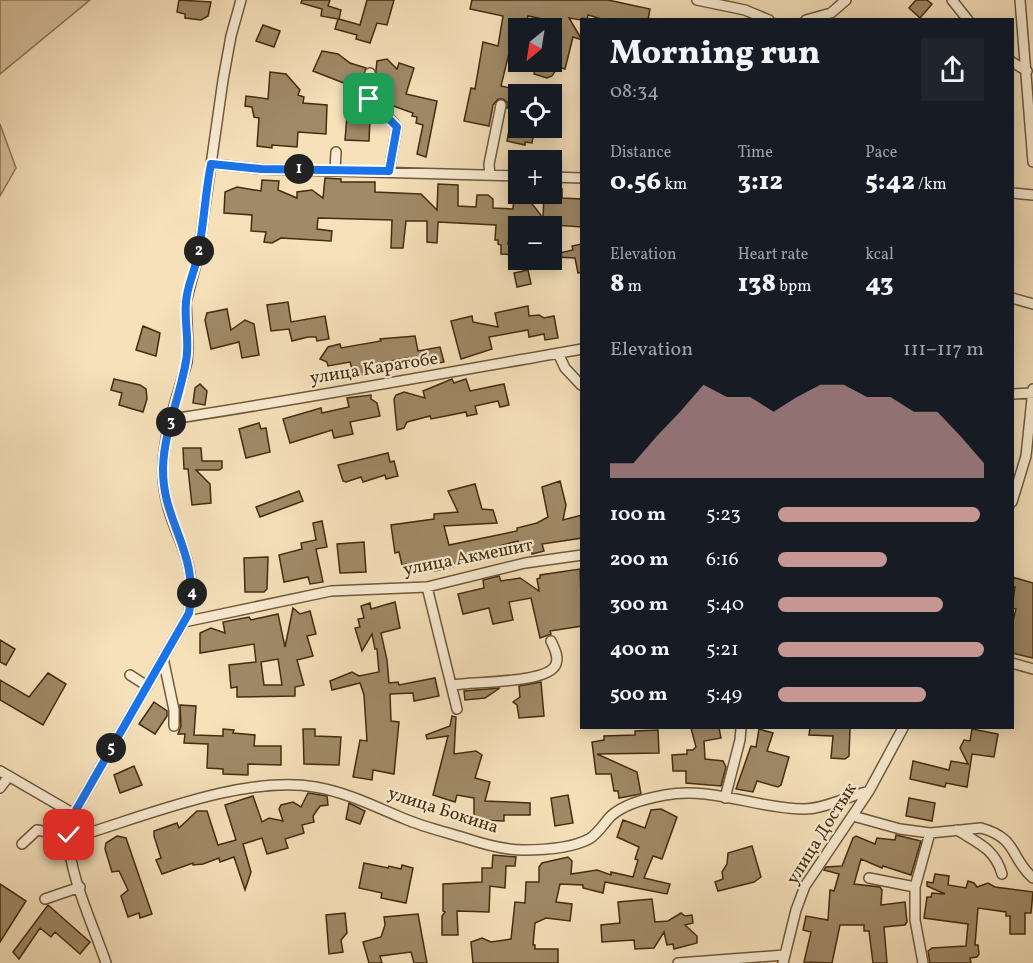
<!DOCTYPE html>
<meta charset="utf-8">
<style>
:root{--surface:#171b24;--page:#20242c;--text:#f1f3f6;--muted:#9ea1a6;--accent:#c59692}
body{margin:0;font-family:Vollkorn,serif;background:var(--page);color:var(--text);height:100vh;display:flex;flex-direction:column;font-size:22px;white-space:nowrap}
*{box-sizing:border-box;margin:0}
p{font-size:20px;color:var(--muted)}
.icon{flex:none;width:33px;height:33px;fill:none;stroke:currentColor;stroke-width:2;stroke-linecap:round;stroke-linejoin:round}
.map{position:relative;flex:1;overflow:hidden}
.sheet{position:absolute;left:580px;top:18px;width:434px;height:711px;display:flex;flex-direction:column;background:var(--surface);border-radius:0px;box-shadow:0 3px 15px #0003}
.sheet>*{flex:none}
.needle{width:39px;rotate:210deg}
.controls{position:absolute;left:508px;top:18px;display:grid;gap:12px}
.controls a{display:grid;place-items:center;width:54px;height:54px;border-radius:0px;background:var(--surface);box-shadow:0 3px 15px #0003;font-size:30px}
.pin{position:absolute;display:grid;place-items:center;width:51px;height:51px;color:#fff;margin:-26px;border-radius:12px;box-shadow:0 3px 9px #0006}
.km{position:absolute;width:30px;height:30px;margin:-15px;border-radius:50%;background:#222;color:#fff;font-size:16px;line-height:30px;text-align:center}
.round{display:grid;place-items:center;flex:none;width:63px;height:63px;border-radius:0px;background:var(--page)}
.head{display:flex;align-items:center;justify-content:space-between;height:102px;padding:0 30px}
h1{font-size:33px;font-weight:800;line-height:45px}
.stats{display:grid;grid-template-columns:repeat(3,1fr);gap:9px;height:102px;padding:6px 30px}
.stats div{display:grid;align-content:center}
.stats b{font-size:26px;font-weight:800}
.stats small{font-size:16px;font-weight:400}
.stats p{font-size:16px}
.chart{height:168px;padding:12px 30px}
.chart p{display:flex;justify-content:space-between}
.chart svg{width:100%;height:108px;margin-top:6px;fill:var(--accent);opacity:.7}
ul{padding:0 30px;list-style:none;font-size:20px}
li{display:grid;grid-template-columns:96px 72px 1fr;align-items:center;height:45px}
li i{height:15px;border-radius:8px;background:var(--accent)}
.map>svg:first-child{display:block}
.green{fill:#d8c29e;stroke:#8e7756;stroke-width:1.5}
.building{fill:#a08a68;stroke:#432c0f;stroke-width:1.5;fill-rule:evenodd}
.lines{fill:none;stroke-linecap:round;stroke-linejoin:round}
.street-casing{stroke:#70593a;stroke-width:12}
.street{stroke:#f9ecd3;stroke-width:9}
.route-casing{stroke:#fff;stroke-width:12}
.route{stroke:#1a73e8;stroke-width:8}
.labels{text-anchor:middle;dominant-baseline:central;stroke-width:4.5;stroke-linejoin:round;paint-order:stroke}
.street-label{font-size:18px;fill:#432c0f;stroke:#f9ecd3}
</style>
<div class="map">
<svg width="1033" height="963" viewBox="0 0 1033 963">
<rect width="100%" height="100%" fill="#f6e1bb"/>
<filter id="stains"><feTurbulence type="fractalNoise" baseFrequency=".00333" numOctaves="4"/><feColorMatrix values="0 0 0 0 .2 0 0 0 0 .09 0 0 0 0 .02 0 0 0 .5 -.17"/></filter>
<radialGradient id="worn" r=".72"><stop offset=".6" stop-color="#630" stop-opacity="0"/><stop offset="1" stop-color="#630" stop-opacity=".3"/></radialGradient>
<path class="green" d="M0,0H90L0,74Z
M0,124L16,168L0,196Z"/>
<path class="building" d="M179,0L211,2L208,16L201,20L185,18V14L177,12Z
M302,0H330L328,6L341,10L339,19L360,25L367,0H394L387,25L377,23L370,43L356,39L357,35L335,29L338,19L321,16L322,9L301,3Z
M472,0H608L650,9L648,20H605L588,15L587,19L582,18L581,20L569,18L582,40L573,37L565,69L558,67L552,76L547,78L534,74L537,62H552V48L558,25L548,23V20L528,16L525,28L519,27L515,46L511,45L501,86L519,90V128H535L532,143L525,142V145L507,141L513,109L507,108V102L503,99H498L493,105L489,126L464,121L471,88L475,89L483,42L498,46L503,16L470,9Z
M916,0H927L932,4L920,18L909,8Z
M263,25L280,31L274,47L256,41Z
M322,51L338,54L350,63L366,68L359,89L313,71Z
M387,59L397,69L399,63L414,68L406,94L437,101L426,157L417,154L423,125L416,123L417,117L412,116L413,113L385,103L388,93L374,89L377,61Z
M270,72L286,74L300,90L298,95L304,97L303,103L327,105L326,134L298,132L297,147L272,145V148L257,146L259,118L254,117L252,107L245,106L246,96L268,99Z
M348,103L370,119L369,141L345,140Z
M325,178L341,179V182H375V192L421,194L437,210L438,184L458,185V206L476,207L477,195H488L493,199V208L513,209L514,195L526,196L543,218L544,194H552V189H562V198L582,199V227L511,222L508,244H519V255L501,254V245L498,244V240H495L496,225L438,222L437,243L427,242V221H406L403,248H391L392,220L318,218L317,229L332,231L331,241L281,238L272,243L264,242L266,232L251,231L252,215L224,213L225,192L237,187L261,191L262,180L279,181L278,190L297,198V192L312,190L323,198Z
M582,244V272L578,273L575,258L555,257V254L573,250L572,246Z
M528,270L531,284L517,287L514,273Z
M288,302L291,322L325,316L329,339L317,341L316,337H308L292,341L289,329L271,331L267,305Z
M528,306L529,316L539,315L544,318L554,316L558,338L545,340L544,334L529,337L528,330L489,337L492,349L461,359L451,321L472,316L473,322L498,327L495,313Z
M227,309L231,330L245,320L254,324L259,355L242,358L239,342L211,349L205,320L207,313Z
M143,326L160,333L156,356L136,350Z
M415,336L418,351L440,347L444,362L423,366L422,363L409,365L408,358L369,365V374L354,376L350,362L328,366L327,362L320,359L328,347L340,344L341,348L381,341L380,339Z
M114,379L140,385L146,389L147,399L143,412L119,405L122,393L111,390Z
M452,379L454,383L466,379L470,391L504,384L509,405L500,407L498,401L475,406L477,414L467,416L466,412L431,419L430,416L407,422L404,428L397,430L394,399L396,395L404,392L425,398L423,391Z
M200,384L207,391L205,405L193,403L195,388Z
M371,395V399L377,403L380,416L350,422L353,434L334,438L332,430L290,443L283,419L321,408L322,413L349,407L347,398Z
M259,423L261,429L266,428L270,452L246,458L239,429Z
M183,448H201L202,461H222V468L219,470H196L210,484L211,503L192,505L188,469H184Z
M388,453L390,462L394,461L398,476L386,479L385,475L363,482L361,477L346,482L343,481L338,465Z
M560,481L566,505L563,520L582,515V538L542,544L544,551L532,554L531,548L517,551L520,549L518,541L499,546L497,556L453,564V567L434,571L432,564L421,571L408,573L406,564L402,565L399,552L395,553L391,525L434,519V514L458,512L448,491L475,484L482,509L493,510L497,523L444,526L449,545L517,531V528L537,523L548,517L542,487Z
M299,491L303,501L260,517L256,507Z
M322,521L327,547L316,549L323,582L310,584L308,577L284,582L279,555L302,549L301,543L316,540L313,523Z
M364,542L366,572L340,573L337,544Z
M268,557L267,589L264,592H245L244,558Z
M580,569L582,626L550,631L551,634L540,638L531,598L509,602L513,620L493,624L489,608L463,614L458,594L484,588L483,580L499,576L501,581L520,578L539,591L537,579L540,578V575Z
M1012,577L1033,583V658L1012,653V625L1016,609L1012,608L1015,587H1012Z
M395,602L400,628L381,633L387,660L389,683L398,682L399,685L435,678L439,696L414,701L413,693L390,694L391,721L399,722L394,774L373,770L372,780L353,777L360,740L367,741L364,695L360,683L332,690L330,681L352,672L359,676L379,672L377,649H375L372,634L362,651L355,628L360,627L358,619L364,618L361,606L370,603L371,609Z
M293,608L300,614L310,611L316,634L307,636L313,656L297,660L304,685L295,687V696L237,697V687L231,688L229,665L256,662L254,644L200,653V633L211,628L225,633L223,622L249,617L251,620L278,614L285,647ZM278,659L282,685H264L261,662Z
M0,640L15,649L6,665L0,662Z
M48,673L66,684L43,725L0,700V680L29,697Z
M541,682L544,716L519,718L517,705L513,702L520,697L519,686Z
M500,688L485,698L465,700L464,691Z
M154,702L167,711V716L155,734L139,724Z
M180,705L196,706L194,735L223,736V729L234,730L233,733L255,735L254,746H281V765L248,764V775L223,774V769L207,768L208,744L184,743L185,734H178L181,726Z
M452,716L456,717L454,754L476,751L482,755L475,778L490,782L485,801L530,803V815H504V821L474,820V798L457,795L455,802L433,795L448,736L427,739L426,735L450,726Z
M691,728H719L721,738L704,741L705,759L723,761L726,767L721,786L686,783V771H673L672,755L687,754V750H693L696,747Z
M810,728H850L849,756L845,759L831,758L833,736L809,735Z
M303,729H315V736L341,737L339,765L304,764Z
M759,729L773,733L767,751L789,757L781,785L778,787L757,781L753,792L736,789L751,746L756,747Z
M972,729L998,734L994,757L972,754L967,787L946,783L945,787L910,779L913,761L949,770L951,761L968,764L960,748L964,740L970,741Z
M658,730L659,753L597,754L637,772L641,794L619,798L618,791H614L611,774H596L592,742L604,740V736L635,735V731Z
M134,766L142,785L120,793L114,775Z
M308,793L327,796L328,805L320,806L313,816L314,822L302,825L304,833L285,839L288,848L267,854L262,838L243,844L251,872L245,890L234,857L220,862L219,858L203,864L193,865V863L162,874L156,860L161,858L154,836V831L177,823L179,828L197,811H207L218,845L236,840L225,805L253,796L262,822L269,818L283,821L279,809L281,805L293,802L301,807Z
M568,795L573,823L555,826L551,798Z
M909,798L935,803L932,821L906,816Z
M349,803L365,811L360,824L346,819Z
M661,809L677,817L662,859L653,856L644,878L670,884L667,894L605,882L603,893L583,888V885L560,884L556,902L572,904L570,921L546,918L535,923L533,945H535V949H558V963H473L471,942L482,938L491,942L511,939L515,902L525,903L526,882H539V867L542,863L568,857L572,861L571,874L597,870L611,875V872L633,877L638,860L635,859L639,847L617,837L623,820L645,828L651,810Z
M896,835L921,841L911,875L883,866L882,868L861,859L854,884L880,887L882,890L881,905L905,902L907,922L905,925L884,927L887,963H873L869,931H864V925H840L832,963L804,962L811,932L803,930L806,916L828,920L830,890L834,891L839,874L824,870L826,867L842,866L853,838L856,836L875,844L877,838L895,840Z
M117,836L126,838L152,914L140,918L139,913L128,917L121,896L128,890L119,871L112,872L105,849L106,843Z
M752,846L761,877L754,882L718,891L715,882L723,879L722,872L727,864L728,853Z
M493,855L516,857L515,866H506L505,888L490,886L489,912L457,911L458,935H442V916L445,912L443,911V884L482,882V868H492Z
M364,863L388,868L389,866L401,869L402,865L413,868L406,903L381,898L382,893L359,888Z
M935,874L949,876L948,885L966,888L968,881L974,883L977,887L988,883L995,887L1033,892L1031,913H1025V934H1010V916H1006V912L978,908L975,945H978L979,954L977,957L970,958L971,963H930L928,951L932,948L966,946L968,924L924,918L927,897H931L932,893L945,894L927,886V882L933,883Z
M0,884L26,901L0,942Z
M652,899L655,922L668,921L681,913L685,916L692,915L693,923L685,925L697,936V943L674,949L673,944L667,945L664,932L654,948L635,949L634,940L602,942L601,925L620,923L618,902Z
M48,905L90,942L80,954L55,932L51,937L40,928L19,959L13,952Z
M345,913L347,933L341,940L343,952L329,954L326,915Z
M418,914L427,963H414L411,952L380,956L382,963H369L363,942L381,937L385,925L384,917Z"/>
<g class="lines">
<defs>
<path id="street" d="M697,0L745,10L769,20
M952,0L968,20
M1020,0L1033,162
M806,20L831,13L846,0
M1012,62L1027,71
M370,73C360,109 380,104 397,127L389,171
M211,164L261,169L519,176
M335,170L336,152
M490,175L489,164L501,105
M552,177L582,178
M1012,193L1033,195
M1012,298L1033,304
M558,353L565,368L581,385
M1012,394L1033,393
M172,419C309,398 445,373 582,349
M1012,502L1026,456L1033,389
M427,587L457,709
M184,622L331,591L427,587L525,563L582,555
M163,658L174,710V726
M1012,663L1033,669
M130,675L147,686
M453,685C474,681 549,684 556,664C559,656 554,648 551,641
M0,771L74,814
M0,788L9,776
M725,798L740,740L741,728
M853,816L900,829L930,833L981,828C1018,838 1010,858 1033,878
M957,830C978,843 995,849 1002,874
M69,839C138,819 244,774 315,787C346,792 376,807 405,819C424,827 445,832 465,838C483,844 503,850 523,850C543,850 570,849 589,839C598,834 604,823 611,816C624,804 648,798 665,795C711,786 758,809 804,809C824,809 849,796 869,791
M22,844L37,830L69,836
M869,878L915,887
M45,899L80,887
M106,963C95,930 67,870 69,837C70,828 73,818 76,810L189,613C199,556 171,538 164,488C158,447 176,402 187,362L188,347L186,302L198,256L223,80L231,36L241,0
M678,963L784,955
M783,963L796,910L805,886L869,791L903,728
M923,963L915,920V887L930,833"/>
</defs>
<use href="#street" class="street-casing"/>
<use href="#street" class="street"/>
</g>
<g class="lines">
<defs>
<path id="route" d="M69,835L76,810L189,613C200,552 162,523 163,468C164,431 180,397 186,361C190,342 184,322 186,302C187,286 195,271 198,254C204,224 205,194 211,164L261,169L389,171L397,127L369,99"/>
</defs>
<use href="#route" class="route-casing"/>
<use href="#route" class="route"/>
</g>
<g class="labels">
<g class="street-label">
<text transform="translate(374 369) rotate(-9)">улица Каратобе</text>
<text transform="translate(468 558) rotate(-11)">улица Акмешит</text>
<text transform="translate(443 811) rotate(18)">улица Бокина</text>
<text transform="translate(822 834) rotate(-58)">улица Достык</text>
</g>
</g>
<rect width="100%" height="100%" filter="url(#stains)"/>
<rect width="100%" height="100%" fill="url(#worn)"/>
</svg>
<div class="controls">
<a><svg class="needle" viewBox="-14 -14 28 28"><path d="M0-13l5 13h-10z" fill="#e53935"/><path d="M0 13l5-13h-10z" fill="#9ea1a6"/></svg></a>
<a><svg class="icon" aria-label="locate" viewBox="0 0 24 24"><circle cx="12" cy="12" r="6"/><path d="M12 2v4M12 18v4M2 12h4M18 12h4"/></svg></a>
<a>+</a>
<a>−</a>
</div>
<div class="pin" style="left:369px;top:99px;background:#1e9e55"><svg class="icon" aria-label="arrive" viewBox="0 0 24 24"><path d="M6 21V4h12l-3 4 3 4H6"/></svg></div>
<div class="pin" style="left:69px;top:835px;background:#d93025"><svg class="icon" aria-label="check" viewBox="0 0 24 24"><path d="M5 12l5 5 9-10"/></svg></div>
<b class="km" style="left:299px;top:169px">1</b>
<b class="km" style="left:199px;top:251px">2</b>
<b class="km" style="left:171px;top:422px">3</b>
<b class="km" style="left:192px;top:593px">4</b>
<b class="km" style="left:111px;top:748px">5</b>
<section class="sheet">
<div class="head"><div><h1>Morning run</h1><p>08:34</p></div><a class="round"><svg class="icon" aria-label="share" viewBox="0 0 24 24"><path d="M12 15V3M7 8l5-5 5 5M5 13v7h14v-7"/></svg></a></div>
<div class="stats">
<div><p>Distance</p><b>0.56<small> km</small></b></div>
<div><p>Time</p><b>3:12</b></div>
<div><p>Pace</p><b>5:42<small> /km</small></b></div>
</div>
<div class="stats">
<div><p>Elevation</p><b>8<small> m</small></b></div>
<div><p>Heart rate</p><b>138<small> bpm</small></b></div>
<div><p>kcal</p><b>43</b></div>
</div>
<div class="chart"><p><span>Elevation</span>111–117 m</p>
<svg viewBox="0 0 160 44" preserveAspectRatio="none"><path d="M0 44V38L10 38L20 27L30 17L40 6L50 11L60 11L70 17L80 11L90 6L100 6L110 11L120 11L130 17L140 17L150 27L160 38V44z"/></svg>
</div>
<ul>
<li><b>100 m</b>5:23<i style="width:98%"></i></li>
<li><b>200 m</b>6:16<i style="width:53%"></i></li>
<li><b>300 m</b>5:40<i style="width:80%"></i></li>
<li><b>400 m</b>5:21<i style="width:100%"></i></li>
<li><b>500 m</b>5:49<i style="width:72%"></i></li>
</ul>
</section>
</div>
